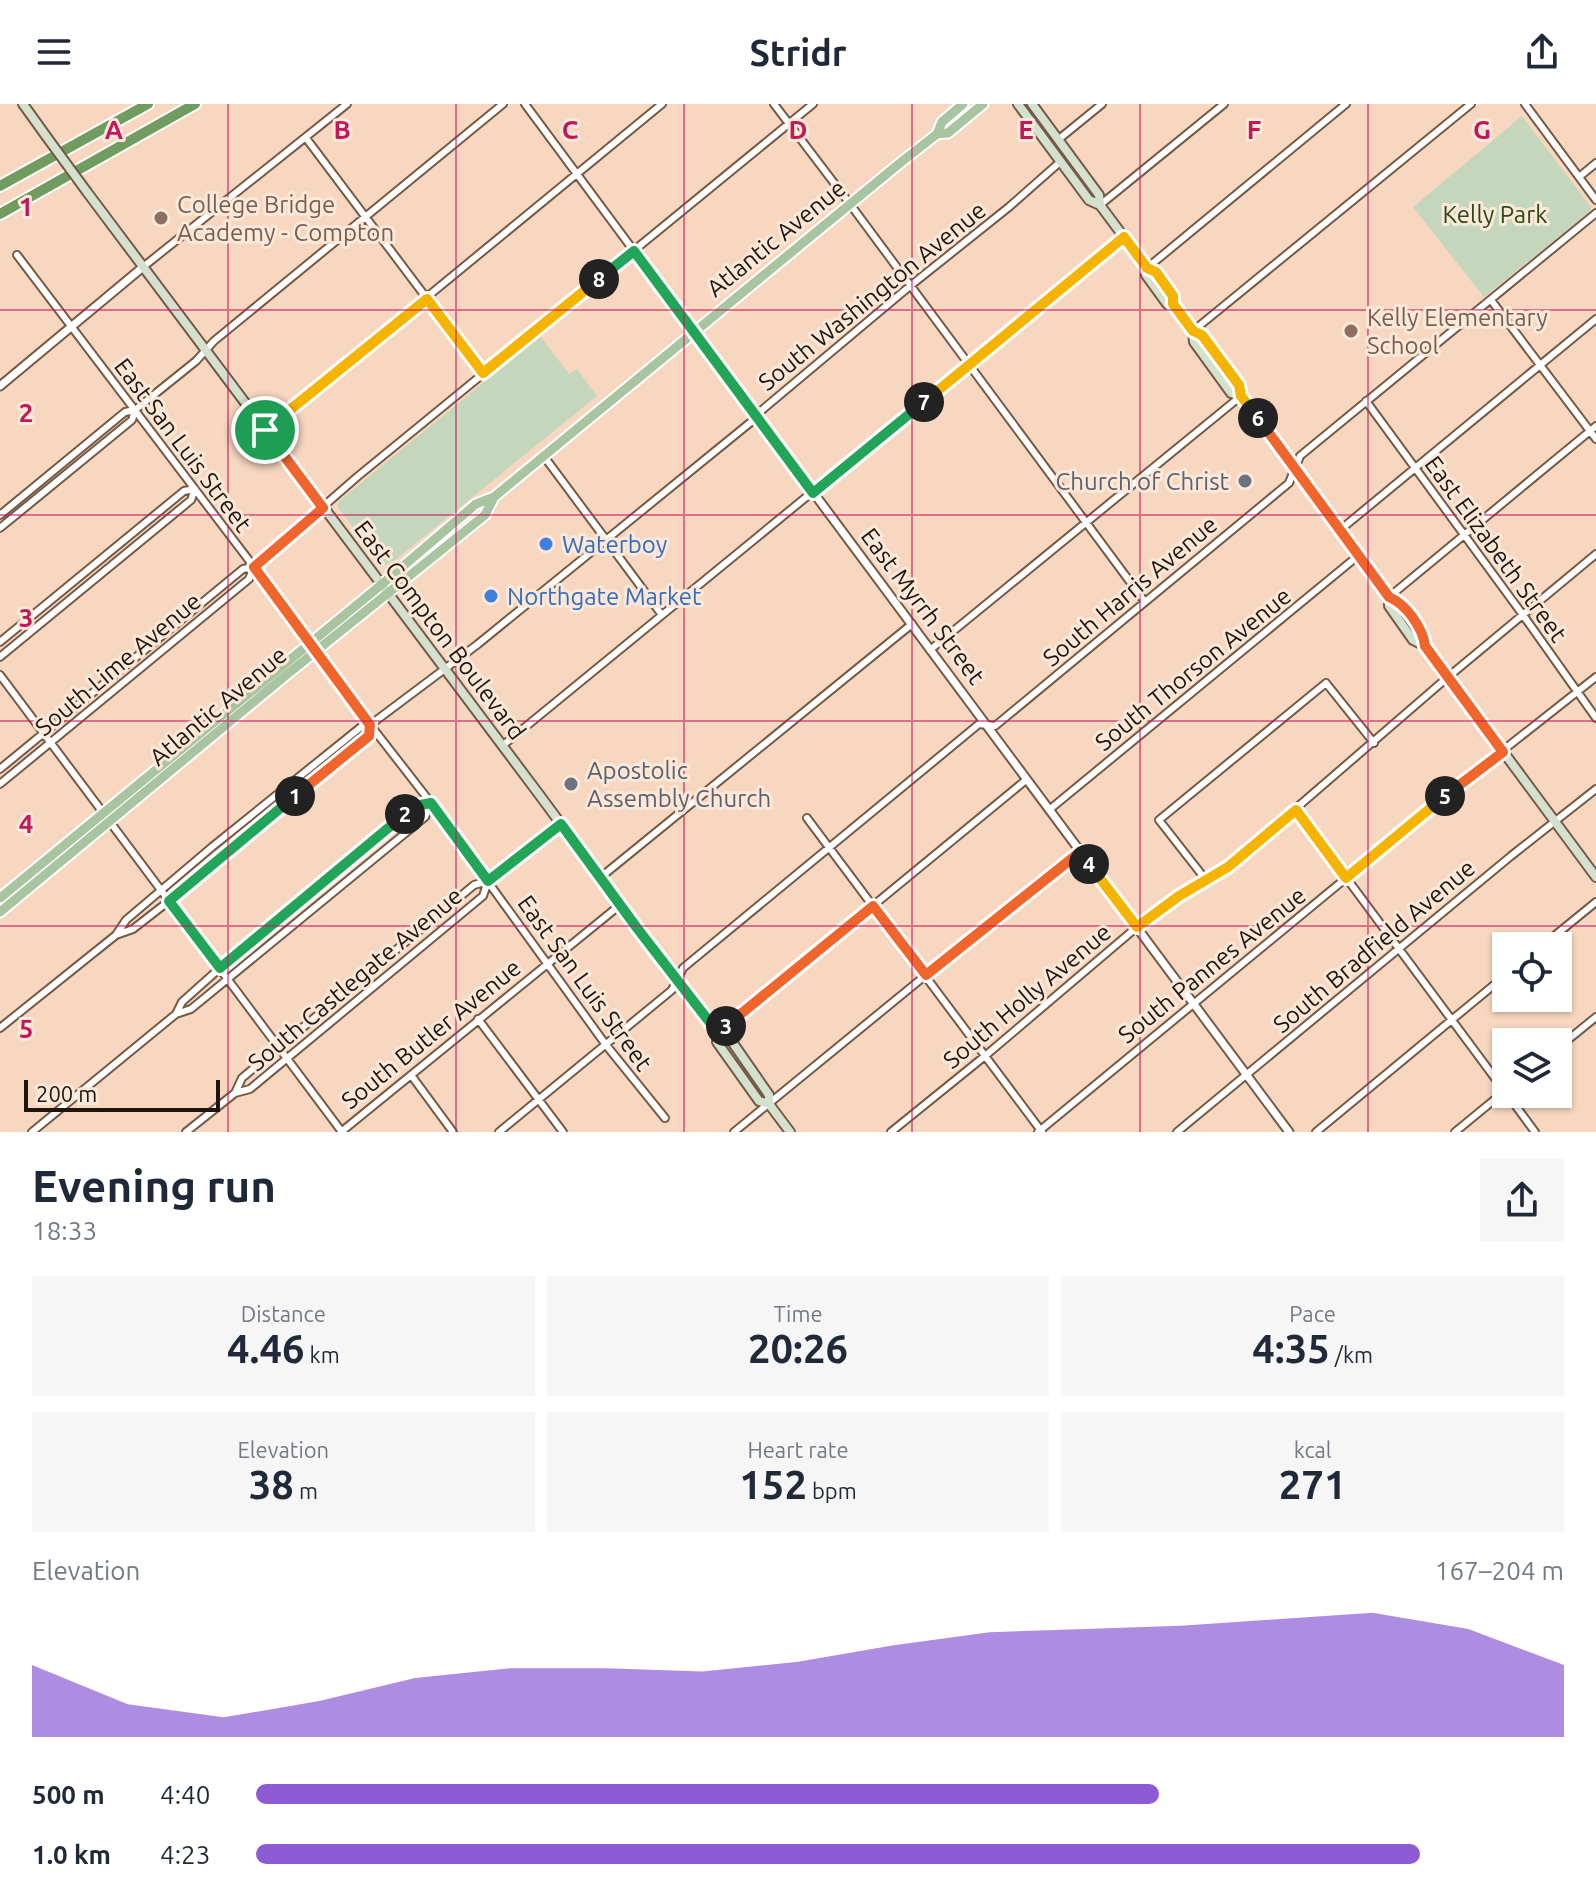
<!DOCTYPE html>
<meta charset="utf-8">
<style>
:root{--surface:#fff;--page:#f6f6f7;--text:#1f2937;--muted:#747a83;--accent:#8d5cd5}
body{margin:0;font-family:Ubuntu,sans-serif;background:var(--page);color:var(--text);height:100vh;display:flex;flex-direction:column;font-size:30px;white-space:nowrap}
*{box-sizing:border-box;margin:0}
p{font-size:26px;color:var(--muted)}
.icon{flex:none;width:44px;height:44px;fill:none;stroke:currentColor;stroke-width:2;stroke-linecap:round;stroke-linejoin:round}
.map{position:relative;height:1028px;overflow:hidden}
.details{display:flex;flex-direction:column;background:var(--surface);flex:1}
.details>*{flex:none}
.controls{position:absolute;left:1492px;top:828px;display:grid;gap:16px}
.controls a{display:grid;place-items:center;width:80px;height:80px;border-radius:0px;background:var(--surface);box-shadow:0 2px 6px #0004;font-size:40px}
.scale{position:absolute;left:24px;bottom:20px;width:196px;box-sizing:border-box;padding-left:8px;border:4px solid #20150d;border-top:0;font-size:22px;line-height:28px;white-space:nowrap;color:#20150d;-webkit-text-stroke:6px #fbe8d9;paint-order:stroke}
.pin{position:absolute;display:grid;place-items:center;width:68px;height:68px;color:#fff;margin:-34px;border:4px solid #fff;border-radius:50%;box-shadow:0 2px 8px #0007}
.km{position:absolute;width:40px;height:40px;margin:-20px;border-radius:50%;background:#222;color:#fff;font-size:22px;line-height:40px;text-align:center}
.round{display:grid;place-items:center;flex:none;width:84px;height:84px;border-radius:0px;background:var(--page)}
.overview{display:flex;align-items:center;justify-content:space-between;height:136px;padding:0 32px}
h1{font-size:44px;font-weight:600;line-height:60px}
.stats{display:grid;grid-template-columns:repeat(3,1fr);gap:12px;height:136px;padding:8px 32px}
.stats div{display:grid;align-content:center;border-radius:0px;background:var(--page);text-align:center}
.stats b{font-size:40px;font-weight:600}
.stats small{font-size:22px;font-weight:400}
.stats p{font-size:22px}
.chart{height:224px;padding:16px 32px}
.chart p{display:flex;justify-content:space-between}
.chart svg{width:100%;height:144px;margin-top:8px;fill:var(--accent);opacity:.7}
ul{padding:0 32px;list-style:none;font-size:26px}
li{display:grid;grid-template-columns:128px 96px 1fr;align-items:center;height:60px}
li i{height:20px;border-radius:10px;background:var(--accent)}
header{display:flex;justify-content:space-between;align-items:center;height:104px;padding:0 32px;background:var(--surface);font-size:36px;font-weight:600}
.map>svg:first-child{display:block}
.green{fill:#c4d6bc}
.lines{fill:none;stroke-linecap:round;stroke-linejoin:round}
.minor-casing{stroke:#755a46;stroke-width:10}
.tertiary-casing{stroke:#755a46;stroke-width:11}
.secondary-casing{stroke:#755a46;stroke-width:12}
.primary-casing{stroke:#fff;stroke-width:13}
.motorway-casing{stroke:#fff;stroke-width:14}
.minor{stroke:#fff;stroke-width:6}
.tertiary{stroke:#fff;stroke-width:7}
.secondary{stroke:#d4e1cf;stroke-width:8}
.primary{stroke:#a9c4a0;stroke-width:9}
.motorway{stroke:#709c60;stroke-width:10}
.secondary-bridge-casing{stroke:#755a46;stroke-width:12;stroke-linecap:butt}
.secondary-bridge{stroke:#d4e1cf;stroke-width:8}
.split-1-casing{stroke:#fff;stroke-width:16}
.split-2-casing{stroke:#fff;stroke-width:16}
.split-3-casing{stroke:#fff;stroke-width:16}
.split-4-casing{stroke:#fff;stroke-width:16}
.split-5-casing{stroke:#fff;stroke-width:16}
.split-6-casing{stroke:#fff;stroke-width:16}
.split-7-casing{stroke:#fff;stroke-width:16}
.split-8-casing{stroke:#fff;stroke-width:16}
.split-9-casing{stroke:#fff;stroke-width:16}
.split-1{stroke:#f0652b;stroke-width:10}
.split-2{stroke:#22a559;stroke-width:10}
.split-3{stroke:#22a559;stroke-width:10}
.split-4{stroke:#f0652b;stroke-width:10}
.split-5{stroke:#f5b400;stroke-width:10}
.split-6{stroke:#f0652b;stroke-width:10}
.split-7{stroke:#f5b400;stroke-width:10}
.split-8{stroke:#22a559;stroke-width:10}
.split-9{stroke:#f5b400;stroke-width:10}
.grid{fill:none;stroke:#c2185b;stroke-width:2;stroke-opacity:0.55}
.education-dot{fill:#8d6e63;stroke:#fbe8d9;stroke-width:3}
.worship-dot{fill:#6b7280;stroke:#fbe8d9;stroke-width:3}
.shop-dot{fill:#3f7fe0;stroke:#fbe8d9;stroke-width:3}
.labels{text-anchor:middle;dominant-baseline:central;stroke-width:6;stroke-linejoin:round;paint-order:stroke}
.education-label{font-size:24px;fill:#785e54;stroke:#fbe8d9;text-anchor:start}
.park-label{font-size:24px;fill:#274a16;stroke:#fbe8d9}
.street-label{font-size:24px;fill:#20150d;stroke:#fbe8d9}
.worship-label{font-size:24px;fill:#5b616d;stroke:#fbe8d9;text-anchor:end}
.shop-label{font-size:24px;fill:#366cbe;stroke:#fbe8d9;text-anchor:start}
.grid-label{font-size:26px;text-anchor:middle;font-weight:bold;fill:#c2185b;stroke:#fbe8d9;stroke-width:6;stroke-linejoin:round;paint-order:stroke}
</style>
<header><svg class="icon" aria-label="menu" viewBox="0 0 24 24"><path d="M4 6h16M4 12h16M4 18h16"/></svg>Stridr<svg class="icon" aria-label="share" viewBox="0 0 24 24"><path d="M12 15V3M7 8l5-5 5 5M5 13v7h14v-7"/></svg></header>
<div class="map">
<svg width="1596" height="1028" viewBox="0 0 1596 1028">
<rect width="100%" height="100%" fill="#f8d7c0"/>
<path class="green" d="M1522,12L1591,103L1590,107L1484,193L1413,103Z
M540,232L569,270L577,265L597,292L389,461L380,460L337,402L339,397Z"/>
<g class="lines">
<defs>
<path id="minor" d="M525,0L694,228
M774,0L850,100L1145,498
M1525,0L1596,96
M306,34L483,269
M1059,35L1102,0
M1579,73L1596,59
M1100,101L1224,0
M17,151L254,463L340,582L431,699L606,941L665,1014
M143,163L347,0
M1147,164L1346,0
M1491,196L1596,335
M1193,227L1471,0
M1366,297L1523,511L1596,614
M265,326L662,0
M543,351L662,511
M0,411L125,308L135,306
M0,424L132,316L135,306L196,257L214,237L503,0
M1340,426L1596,215
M1389,493L1596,322
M0,538L184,387L195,385
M930,546L1241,292
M0,553L191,396L195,385
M0,571L342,1028
M502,642L1124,133
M0,665L243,465L254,463
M0,680L249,475L254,463L357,373L813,0
M1049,706L1359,451
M1296,706L1506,989
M807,714L1042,1028
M601,773L912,520
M1206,776L1159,716L1326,579L1374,639
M116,831L133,825L169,797L369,632L370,622
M1542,842L1596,798
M176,910L182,898L220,864L415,702L431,699
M478,915L563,1028
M0,924L116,831L126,816L212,743L361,623L370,621L478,540L751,318L762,306L910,182L1009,103L1060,58
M718,929L1026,676
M1558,944L1596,913
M411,971L453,1028
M235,989L250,985L483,792L488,777
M1507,990L1535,1028
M32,1028L176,910L191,905L425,713L431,699
M186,1028L235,989L242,974L474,781L488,777L561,720
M341,1028L620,801
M499,1028L672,886L683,864L979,620L995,622L1289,379L1300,352L1596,109
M734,1028L926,871L1080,748
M891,1028L985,952L1137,823L1179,792L1228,763L1448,573L1596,450
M1038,1028L1459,681L1596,573
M1177,1028L1511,752L1596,685
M1316,1028L1506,871
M1455,1028L1505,987"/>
<path id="tertiary" d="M694,228L1289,1028
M0,282L143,163"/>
<path id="secondary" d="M23,0L46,32
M1018,0L1089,96L1100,101L1147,164L1156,168L1173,192V200L1193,227L1202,231L1239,281L1241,292L1389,493C1406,500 1423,524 1425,542
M1032,0L1099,91L1100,101
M87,88L541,693L673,872L718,929L717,938L759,997L769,1000
M1147,164L1146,171L1167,200H1173
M1193,227L1194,238L1231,289L1241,292
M1389,493V502L1413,536L1425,542L1596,773
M718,929L728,932L769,991V1000L790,1028"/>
<path id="primary" d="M937,30L942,18L963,0
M0,794L381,481L476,400L494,393L900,59L937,30L948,29L983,0
M0,808L285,572L485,411L494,393"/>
<path id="motorway" d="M0,82L148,0
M0,110L195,0"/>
</defs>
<use href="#minor" class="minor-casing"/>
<use href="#tertiary" class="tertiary-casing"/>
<use href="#secondary" class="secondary-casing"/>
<use href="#primary" class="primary-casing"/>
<use href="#motorway" class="motorway-casing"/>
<use href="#minor" class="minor"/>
<use href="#tertiary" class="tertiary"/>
<use href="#secondary" class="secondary"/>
<use href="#primary" class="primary"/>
<use href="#motorway" class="motorway"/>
<defs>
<path id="secondary-bridge" d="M46,32L87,88"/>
</defs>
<use href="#secondary-bridge" class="secondary-bridge-casing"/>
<use href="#secondary-bridge" class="secondary-bridge"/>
</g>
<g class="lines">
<defs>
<path id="split-1" d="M265,326L323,404L254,463L370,621L369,632L295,692"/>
<path id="split-2" d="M295,692L169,797L220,864L405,710"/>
<path id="split-3" d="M405,710L415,702L431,699L488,777L561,720L637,824L718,929L726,922"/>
<path id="split-4" d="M726,922L873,802L926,871L1080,748L1089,760"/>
<path id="split-5" d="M1089,760L1137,823L1179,792L1228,763L1296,706L1346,774L1445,692"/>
<path id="split-6" d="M1258,314L1389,493C1406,500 1423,524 1425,542L1503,648L1445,692"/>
<path id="split-7" d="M924,298L1124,133L1147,164L1156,168L1173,192V200L1193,227L1202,231L1239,281L1241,292L1258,314"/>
<path id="split-8" d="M599,175L634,147L813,389L924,298"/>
<path id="split-9" d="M265,326L427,195L483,269L599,175"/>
</defs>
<use href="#split-1" class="split-1-casing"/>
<use href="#split-2" class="split-2-casing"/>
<use href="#split-3" class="split-3-casing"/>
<use href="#split-4" class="split-4-casing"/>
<use href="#split-5" class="split-5-casing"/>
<use href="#split-6" class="split-6-casing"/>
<use href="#split-7" class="split-7-casing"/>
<use href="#split-8" class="split-8-casing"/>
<use href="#split-9" class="split-9-casing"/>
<use href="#split-1" class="split-1"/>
<use href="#split-2" class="split-2"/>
<use href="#split-3" class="split-3"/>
<use href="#split-4" class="split-4"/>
<use href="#split-5" class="split-5"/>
<use href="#split-6" class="split-6"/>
<use href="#split-7" class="split-7"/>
<use href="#split-8" class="split-8"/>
<use href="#split-9" class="split-9"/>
</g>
<path class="grid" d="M228,0V1028M456,0V1028M684,0V1028M912,0V1028M1140,0V1028M1368,0V1028M0,206H1596M0,411H1596M0,617H1596M0,822H1596"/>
<g class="education-dot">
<circle cx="161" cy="114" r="8"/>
<circle cx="1351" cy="227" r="8"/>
</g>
<g class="worship-dot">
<circle cx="1245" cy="377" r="8"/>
<circle cx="571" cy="680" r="8"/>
</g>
<g class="shop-dot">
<circle cx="546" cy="440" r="8"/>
<circle cx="491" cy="492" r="8"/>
</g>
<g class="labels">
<g class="education-label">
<text x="177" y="100">College Bridge<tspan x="177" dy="28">Academy - Compton</tspan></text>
<text x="1367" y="213">Kelly Elementary<tspan x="1367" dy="28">School</tspan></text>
</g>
<g class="park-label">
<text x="1495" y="110">Kelly Park</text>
</g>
<g class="street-label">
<text transform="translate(776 134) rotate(-39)">Atlantic Avenue</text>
<text transform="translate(872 192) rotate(-39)">South Washington Avenue</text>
<text transform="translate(183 341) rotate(53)">East San Luis Street</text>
<text transform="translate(1496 445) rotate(54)">East Elizabeth Street</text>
<text transform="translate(1130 487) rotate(-40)">South Harris Avenue</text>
<text transform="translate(923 502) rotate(53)">East Myrrh Street</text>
<text transform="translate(440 526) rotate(53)">East Compton Boulevard</text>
<text transform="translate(118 560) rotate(-40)">South Lime Avenue</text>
<text transform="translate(1193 565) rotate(-39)">South Thorson Avenue</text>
<text transform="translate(218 602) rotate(-40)">Atlantic Avenue</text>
<text transform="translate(1374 842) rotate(-40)">South Bradfield Avenue</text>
<text transform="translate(1212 861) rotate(-39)">South Pannes Avenue</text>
<text transform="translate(355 875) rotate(-40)">South Castlegate Avenue</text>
<text transform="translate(585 879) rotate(54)">East San Luis Street</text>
<text transform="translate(1027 892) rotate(-40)">South Holly Avenue</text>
<text transform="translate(431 930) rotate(-39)">South Butler Avenue</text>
</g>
<g class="worship-label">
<text x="1229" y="377">Church of Christ</text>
<text x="587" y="666" text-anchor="start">Apostolic<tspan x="587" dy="28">Assembly Church</tspan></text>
</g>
<g class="shop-label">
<text x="562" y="440">Waterboy</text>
<text x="507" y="492">Northgate Market</text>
</g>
</g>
<g class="grid-label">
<text x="114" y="35">A</text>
<text x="342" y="35">B</text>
<text x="570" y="35">C</text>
<text x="798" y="35">D</text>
<text x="1026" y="35">E</text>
<text x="1254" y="35">F</text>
<text x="1482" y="35">G</text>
<text x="26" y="112">1</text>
<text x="26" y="318">2</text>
<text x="26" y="523">3</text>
<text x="26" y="729">4</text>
<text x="26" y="934">5</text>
</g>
</svg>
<div class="controls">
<a><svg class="icon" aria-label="locate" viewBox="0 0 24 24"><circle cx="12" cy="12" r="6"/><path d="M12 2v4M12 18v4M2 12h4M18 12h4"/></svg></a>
<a><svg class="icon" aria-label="layers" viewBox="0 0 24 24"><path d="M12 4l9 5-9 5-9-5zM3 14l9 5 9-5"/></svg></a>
</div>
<div class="scale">200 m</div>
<div class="pin" style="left:265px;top:326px;background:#1e9e55"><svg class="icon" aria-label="arrive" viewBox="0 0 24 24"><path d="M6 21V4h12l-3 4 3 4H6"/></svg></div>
<b class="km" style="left:295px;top:692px">1</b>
<b class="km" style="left:405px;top:710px">2</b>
<b class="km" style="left:726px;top:922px">3</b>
<b class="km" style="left:1089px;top:760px">4</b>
<b class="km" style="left:1445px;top:692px">5</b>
<b class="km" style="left:1258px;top:314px">6</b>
<b class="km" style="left:924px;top:298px">7</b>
<b class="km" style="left:599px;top:175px">8</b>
</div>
<section class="details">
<div class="overview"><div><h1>Evening run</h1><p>18:33</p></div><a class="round"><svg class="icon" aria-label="share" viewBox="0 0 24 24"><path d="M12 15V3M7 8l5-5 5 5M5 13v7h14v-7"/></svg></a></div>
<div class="stats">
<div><p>Distance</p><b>4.46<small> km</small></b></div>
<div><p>Time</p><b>20:26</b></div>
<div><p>Pace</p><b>4:35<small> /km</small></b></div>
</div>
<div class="stats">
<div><p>Elevation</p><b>38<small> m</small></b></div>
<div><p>Heart rate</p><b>152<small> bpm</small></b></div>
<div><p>kcal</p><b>271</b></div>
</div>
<div class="chart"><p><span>Elevation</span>167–204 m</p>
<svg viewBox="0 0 160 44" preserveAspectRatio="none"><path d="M0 44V22L10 34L20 38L30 33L40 26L50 23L60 23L70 24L80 21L90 16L100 12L110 11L120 10L130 8L140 6L150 11L160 22V44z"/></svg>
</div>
<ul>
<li><b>500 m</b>4:40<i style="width:69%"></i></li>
<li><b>1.0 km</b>4:23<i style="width:89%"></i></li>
</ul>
</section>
